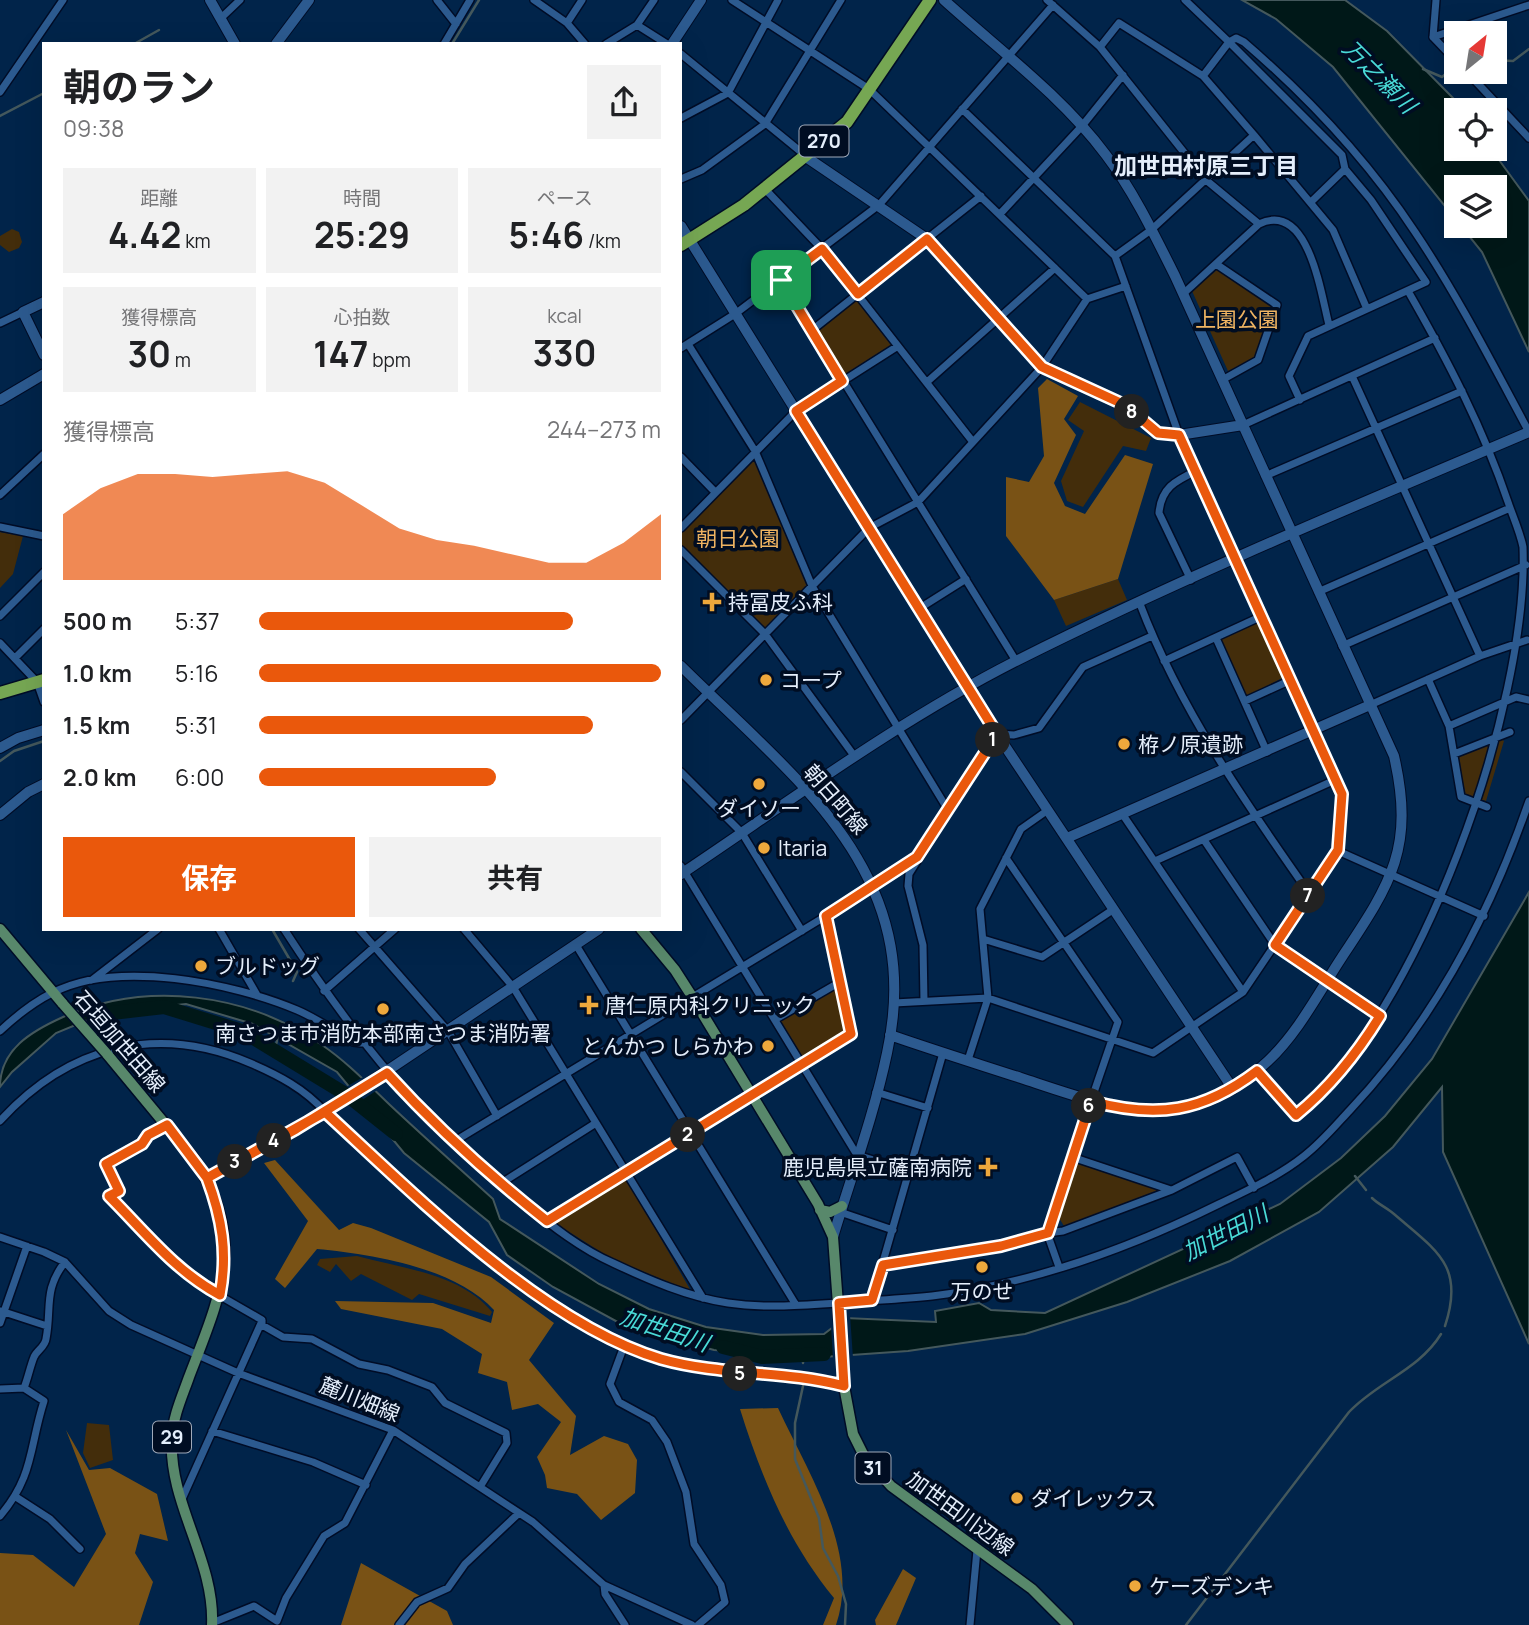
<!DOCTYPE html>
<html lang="ja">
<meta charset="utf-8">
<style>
:root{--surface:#fff;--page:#f2f2f2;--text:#202124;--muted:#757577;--accent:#ea580c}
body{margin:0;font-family:Manrope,"Noto Sans JP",sans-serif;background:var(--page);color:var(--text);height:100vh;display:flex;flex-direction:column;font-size:26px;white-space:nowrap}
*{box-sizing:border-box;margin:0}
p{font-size:23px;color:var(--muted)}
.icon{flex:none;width:38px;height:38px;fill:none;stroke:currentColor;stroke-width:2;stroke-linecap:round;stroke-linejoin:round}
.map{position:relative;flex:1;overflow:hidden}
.drawer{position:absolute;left:42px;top:42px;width:640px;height:889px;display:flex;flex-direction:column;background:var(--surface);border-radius:0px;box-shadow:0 7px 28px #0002}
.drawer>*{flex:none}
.needle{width:46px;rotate:30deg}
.tools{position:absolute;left:1444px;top:21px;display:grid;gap:14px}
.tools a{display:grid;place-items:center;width:63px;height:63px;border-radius:0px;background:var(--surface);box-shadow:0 7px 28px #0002;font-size:35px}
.pin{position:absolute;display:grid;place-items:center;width:60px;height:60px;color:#fff;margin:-30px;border-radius:14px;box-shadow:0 4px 10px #0006}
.km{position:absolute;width:35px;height:35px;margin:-18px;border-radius:50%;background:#222;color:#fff;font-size:19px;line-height:35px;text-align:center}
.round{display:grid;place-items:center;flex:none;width:74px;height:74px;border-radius:0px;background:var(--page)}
.summary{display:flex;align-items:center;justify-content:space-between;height:119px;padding:0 21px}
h1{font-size:38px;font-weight:700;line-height:52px}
.metrics{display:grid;grid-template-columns:repeat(3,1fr);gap:10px;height:119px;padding:7px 21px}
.metrics div{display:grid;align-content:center;border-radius:0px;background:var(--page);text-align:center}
.metrics b{font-size:35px;font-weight:700}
.metrics small{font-size:19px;font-weight:400}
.metrics p{font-size:19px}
.chart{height:196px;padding:14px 21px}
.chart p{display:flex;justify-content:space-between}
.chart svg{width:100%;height:126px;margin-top:7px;fill:var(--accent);opacity:.7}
.button{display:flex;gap:14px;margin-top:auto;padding:14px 21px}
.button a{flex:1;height:80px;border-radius:0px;background:var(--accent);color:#fff;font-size:28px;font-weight:700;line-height:80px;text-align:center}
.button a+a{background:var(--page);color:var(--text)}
ul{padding:0 21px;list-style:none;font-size:23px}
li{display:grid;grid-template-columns:112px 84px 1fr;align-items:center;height:52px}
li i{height:18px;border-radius:9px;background:var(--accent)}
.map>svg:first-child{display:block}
.green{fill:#432d0b}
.forest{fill:#795215}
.water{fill:#001818;stroke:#44585c;stroke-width:2}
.pier{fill:#01244a}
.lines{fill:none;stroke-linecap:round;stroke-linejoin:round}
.stream{stroke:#44585c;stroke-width:2.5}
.river{stroke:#001818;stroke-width:14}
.street-casing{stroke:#000c26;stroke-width:10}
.secondary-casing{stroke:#000c26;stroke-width:12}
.primary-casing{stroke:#000c26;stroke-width:13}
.highway-casing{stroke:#000c26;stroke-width:15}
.street{stroke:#2c5a8f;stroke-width:7}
.secondary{stroke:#2c5a8f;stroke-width:10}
.primary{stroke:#58886b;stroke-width:10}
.highway{stroke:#76a753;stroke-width:12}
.primary-bridge-casing{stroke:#000c26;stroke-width:13;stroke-linecap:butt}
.primary-bridge{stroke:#58886b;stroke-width:10}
.route-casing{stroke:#fff;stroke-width:14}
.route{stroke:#ea580c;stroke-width:9}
.poi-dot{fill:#eea83c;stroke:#000d22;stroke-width:2.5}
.labels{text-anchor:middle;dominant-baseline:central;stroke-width:7;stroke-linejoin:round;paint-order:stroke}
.shield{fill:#000d22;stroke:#a0aaba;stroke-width:2}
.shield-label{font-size:19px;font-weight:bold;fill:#e4eefb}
.park-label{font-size:21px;fill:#efb462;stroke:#000d22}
.poi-label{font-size:21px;fill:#e4eefb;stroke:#000d22;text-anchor:start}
.street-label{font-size:21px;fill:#e4eefb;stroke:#000d22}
.water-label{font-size:23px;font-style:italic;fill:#49dad7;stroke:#000d22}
.neighbourhood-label{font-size:23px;font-weight:bold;fill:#e4eefb;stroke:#000d22}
</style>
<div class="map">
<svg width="1529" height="1625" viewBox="0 0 1529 1625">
<rect width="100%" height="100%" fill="#01244a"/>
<path class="green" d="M12,229L19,232L22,242L19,248L9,252L0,245V236Z
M1218,269L1272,305L1255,359L1228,371L1192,291Z
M857,300L891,345L844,375L817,332Z
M1080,402L1151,438L1146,451L1123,446L1083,507L1067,501L1061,481L1084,431L1068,420Z
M754,458L807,582L805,588L765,629L681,547V532Z
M0,532L23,536L13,574L0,588Z
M1118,579L1127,600L1066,626L1054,600Z
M1258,622L1286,676L1248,696L1244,694L1220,642L1223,638Z
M1501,739L1504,741L1486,801L1466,796L1458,760L1460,756Z
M835,987L846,1035L806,1059H802L781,1022L782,1019Z
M1078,1162L1157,1188V1192L1064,1226L1059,1218Z
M622,1179L627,1180L691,1291L612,1259L555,1223Z
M357,1256C403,1269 460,1273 492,1312L490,1316L419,1294L412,1300L361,1274L351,1281L336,1264L330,1272L317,1265L320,1259Z
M87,1423L109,1425L113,1460L90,1468L83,1453Z"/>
<path class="forest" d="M1047,379L1078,396L1064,419L1076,435L1054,483L1065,506L1085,514L1125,455L1153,464L1118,579L1054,600L1006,536V477L1029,482L1044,456L1038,388Z
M275,1160L339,1230L353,1223L371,1228L491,1277L554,1323L529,1360L576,1416L570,1455L604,1436L628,1444L637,1460L635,1493L601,1520L577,1494L547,1488L545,1475L537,1457L561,1422L538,1404L512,1410L507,1382L478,1373L482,1354L442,1329L341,1309L335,1301L433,1303L491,1323L494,1310C456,1268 372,1254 317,1249L285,1288L275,1279L308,1221L264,1163Z
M778,1408C808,1473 861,1553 836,1625H823L834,1598C788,1542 762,1479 740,1409Z
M66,1430L89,1470L110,1468L157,1494L168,1541L140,1534L135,1553L153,1582L139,1625H0V1553L33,1555L74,1587L106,1534Z
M361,1563L447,1611L453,1625H341Z
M903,1569L916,1578L896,1625H876L875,1620Z"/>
<path class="water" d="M1242,0H1345L1387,31L1453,98L1463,110H1456V149H1491L1529,201V352L1482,252L1461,226H1494V187H1456V220L1333,67L1276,19Z
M1529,892V1344L1443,1152L1442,1087L1393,1147L1319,1212L1230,1261L1127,1302L1025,1334L908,1351L823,1357L714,1350L625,1326L553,1287L507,1255L489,1222L404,1153L337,1072L253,1024L186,1004L127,1010L95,1017L56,1033L12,1072L0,1087C0,1049 32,1031 63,1017C147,980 247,993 322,1045C347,1062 368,1084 390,1105C424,1137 459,1168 493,1199L500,1219L599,1284L649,1309L706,1327L763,1335L824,1334L845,1318L936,1322L935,1311L979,1303L991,1310L1045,1313L1280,1204L1341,1158L1385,1116L1432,1059Z"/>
<path class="pier" d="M365,1076L379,1089L359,1102L346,1087Z
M843,1315H850L853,1358L833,1360L831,1325Z"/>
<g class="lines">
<path class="stream" d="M134,44L159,30
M452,44L479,0
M1494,60L1513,61L1529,49
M1423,69L1442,77L1448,72
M0,116L44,93
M0,761L14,751L44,741
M272,929L297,972L293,981
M275,1049L278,1036
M1355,1176L1366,1190
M1372,1198C1378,1204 1387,1208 1394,1214C1437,1251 1465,1266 1445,1326
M803,1363V1356
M803,1386L795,1423V1459L819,1518L823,1548L838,1576L846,1604L845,1625
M1186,1625L1349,1412C1377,1382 1419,1370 1441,1334"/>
<path class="river" d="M95,1015L164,1007L242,1031L347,1095L396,1134
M723,1347L762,1357L824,1354"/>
<defs>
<path id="street" d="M437,0L456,24
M534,0L567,23L585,44
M732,0L869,89L1087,299
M1047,0L1100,47L1206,180L1259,224
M1185,0L1229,42L1236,38L1244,42C1309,98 1368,161 1415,232C1458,296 1493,365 1529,432
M220,19L240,0
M567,23L582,0
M637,25L667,44
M1433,37L1529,5
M1433,37L1436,0
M1433,37L1456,61
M444,44L470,0
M606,44L637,25L654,0
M1100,47L1119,23L1203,76L1254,135
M681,54L806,156
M1467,72L1529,138
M1203,76L1229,42L1342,155L1345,169L1371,200L1426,282L1308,336L1289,376L1300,400
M0,92L63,0
M681,118L728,93L778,0
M681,179L702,170L765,124L841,0
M765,189L822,249L973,442
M1312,201L1345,169
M1000,214L1082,126L1123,75
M1115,256L1151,230L1254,135L1333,230L1367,309
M1216,264L1277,305L1258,360L1222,380
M781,280L1016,661
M1183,294L1259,224C1309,200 1321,295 1329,325
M0,323L23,312
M811,331L981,196
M688,344L755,451L812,586L948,810
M681,348L735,314L879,205L1053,5
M1352,376L1480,656
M927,382L1055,268
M1243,425L1435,338
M681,457L715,492
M1265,476L1462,391
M0,495L44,454
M0,527L44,536
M681,528L796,411L898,346
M681,550L765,634L855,757
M1191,580L1159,513C1161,488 1175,481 1196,471
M1318,592L1510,508
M1140,604C1180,709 1245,802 1309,893
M920,608L966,579
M0,616L44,572
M1216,638L1267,752
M0,643L37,682L44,702
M1342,646L1526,565
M15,658L44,629
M1164,661L1262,616
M1428,679L1449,726L1461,797L1487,807
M1245,701L1291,680
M1370,705L1480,656L1527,640
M681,720L869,528L918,502L1042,367L1087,299L1126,286
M1449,726L1516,697L1529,700
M1454,754L1510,732
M681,772L742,833L802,931
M1123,815L1243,992
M1204,840L1275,945L1380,1016
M1338,851L1484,916
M1006,858L1118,1022L1091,1101
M1155,861L1335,780
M681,866L857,1155L910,1171
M219,929L257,995
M284,929C354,1037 423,1124 525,1204C552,1226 581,1249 613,1263C649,1280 688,1297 728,1303C769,1309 810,1305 851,1302C878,1300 905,1299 932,1296C1031,1284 1130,1248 1219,1204C1248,1190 1279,1176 1304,1156C1321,1143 1336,1125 1350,1110C1434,1021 1490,915 1529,801
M359,929L448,1031L497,1116
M464,929L513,987L703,1298
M983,939L1042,957L1114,909
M576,945L796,1305
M92,980L158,929
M324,991L395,929
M924,1001L923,945L908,886L909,874L997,734L1014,735L1039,728L1083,667L1152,636
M894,1003L988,998L1153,1053L1243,992L1338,851L1342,794L1179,435L1115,256L962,109
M776,1019L840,982
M0,1031C15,1017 34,1002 52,993C117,959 233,983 297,1010C316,1018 335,1031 353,1042L361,1043
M968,1060L988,998L980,909L1021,829L1048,810
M1257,1071L1296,1115C1419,1015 1529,706 1523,547C1520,532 1513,517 1508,502C1483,428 1447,359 1408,291
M876,1092L928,1108
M0,1121C68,1046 157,1023 250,1063C278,1075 305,1089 325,1112
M167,1125L148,1135L142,1144L106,1164L119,1191L109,1196L159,1251L181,1269L203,1286L262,1320V1325L283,1337L312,1339L359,1364L388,1370L432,1387L445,1403L506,1433L507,1443L480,1487
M455,1141L826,916L917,857
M1072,1157L1171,1190
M500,1184L596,1123
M840,1212L893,1230
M547,1221L851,1034L826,916
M0,1237L44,1252L65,1262L109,1311L131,1325L238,1373L393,1430L533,1522L604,1585L692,1625
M1059,1267L1047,1233L1063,1231L1172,1190L1237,1157L1254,1188
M872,1300L943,1053
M1,1311L47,1326
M0,1323L27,1246
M624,1346L610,1384L619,1402L652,1420L667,1442L686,1492L694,1544L721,1585L725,1602L698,1625
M24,1388C28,1378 30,1367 34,1357C37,1350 45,1347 46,1339C52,1308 43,1290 65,1262
M0,1389L24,1388L44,1401C29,1448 34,1476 0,1516
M212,1431L313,1462L366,1485
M16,1497L50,1519L80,1549
M182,1499L262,1321
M604,1585L605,1594L625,1625
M212,1623L254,1606L277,1621L286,1598L324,1536L345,1523L393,1430
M399,1625L417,1602L448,1588L465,1564L518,1514
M970,1625L977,1550"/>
<path id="secondary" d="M210,0L235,44
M276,44L309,0
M672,44L701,0
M806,157L927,239L1042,367L1125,405L1158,433L1179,435L1243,425
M681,226L997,734L1233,1089
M44,302L23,312L44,355
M0,400L44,374
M681,666C794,778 927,872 887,1053C874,1115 851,1177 833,1237
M0,748L18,738L44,730
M0,815L28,792L44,784
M1067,838L1370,705
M681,874C790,801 898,721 1016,661C1183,577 1357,505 1529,432
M890,1035C933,1050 978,1064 1021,1078C1115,1109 1186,1139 1268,1061C1298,1033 1319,992 1342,957C1391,883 1415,848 1394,756L1175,276C1154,234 1134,192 1106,155C1062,96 998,49 944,0
M325,1112C415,1195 543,1325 661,1359C721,1376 784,1369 844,1386
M207,1178L330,1109L599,929
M883,1265L1001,1246L1047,1233L1091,1101"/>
<path id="primary" d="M0,929L63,1004
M641,929L675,970L693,998L818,1204L833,1237L844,1386L853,1434L864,1456L891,1486L1032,1589L1068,1625
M107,1054L194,1159C248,1240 220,1296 189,1377C182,1397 173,1416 172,1438C168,1503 215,1560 212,1625
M820,1210L830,1212L842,1206"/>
<path id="highway" d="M681,245L744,205L847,122L930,0
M0,693L44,680"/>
</defs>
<use href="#street" class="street-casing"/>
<use href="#secondary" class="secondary-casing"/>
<use href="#primary" class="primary-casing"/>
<use href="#highway" class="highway-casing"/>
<use href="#street" class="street"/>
<use href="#secondary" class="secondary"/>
<use href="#primary" class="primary"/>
<use href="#highway" class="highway"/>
<defs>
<path id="primary-bridge" d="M63,1004L107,1054"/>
</defs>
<use href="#primary-bridge" class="primary-bridge-casing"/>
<use href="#primary-bridge" class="primary-bridge"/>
</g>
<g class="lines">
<defs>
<path id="route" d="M781,280L842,381L796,411L997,734L917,857L826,916L851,1034L547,1221C490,1176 436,1127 387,1073L296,1129L207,1178C222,1218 228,1253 220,1295C175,1271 145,1232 109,1196L119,1191L106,1164L142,1144L148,1135L167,1125L207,1178L325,1112C415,1195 543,1324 661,1359C721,1376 784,1370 844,1386L839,1303L872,1300L883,1265L1001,1246L1048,1233L1091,1101C1157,1119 1203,1112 1257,1071L1296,1115C1329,1088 1358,1052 1380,1016L1275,945L1338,850L1342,794L1179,435L1158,433L1125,405L1042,367L927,239L858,294L822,249L781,280"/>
</defs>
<use href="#route" class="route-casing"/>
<use href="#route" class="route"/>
</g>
<g class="poi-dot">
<path d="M708.5 591.5h7v7h7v7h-7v7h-7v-7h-7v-7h7z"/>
<circle cx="766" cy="680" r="7"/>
<circle cx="1124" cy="744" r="7"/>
<circle cx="759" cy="784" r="7"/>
<circle cx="764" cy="848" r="7"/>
<circle cx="201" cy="966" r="7"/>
<path d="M585.5 994.5h7v7h7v7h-7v7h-7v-7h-7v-7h7z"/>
<circle cx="383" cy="1009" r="7"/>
<circle cx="768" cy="1046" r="7"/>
<path d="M984.5 1156.5h7v7h7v7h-7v7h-7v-7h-7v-7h7z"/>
<circle cx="982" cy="1267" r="7"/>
<circle cx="1017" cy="1498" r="7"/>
<circle cx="1135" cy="1586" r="7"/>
</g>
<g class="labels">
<g class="shield">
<rect x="799.5" y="125.5" width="49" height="31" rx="5"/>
<rect x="153" y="1421.5" width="38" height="31" rx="5"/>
<rect x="855.5" y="1452.5" width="35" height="31" rx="5"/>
</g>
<g class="shield-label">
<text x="824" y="141">270</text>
<text x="172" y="1437">29</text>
<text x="873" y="1468">31</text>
</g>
<g class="park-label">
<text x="1237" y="319">上園公園</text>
<text x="738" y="538">朝日公園</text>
</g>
<g class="poi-label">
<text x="728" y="602">持冨皮ふ科</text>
<text x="780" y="680">コープ</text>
<text x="1138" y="744">栫ノ原遺跡</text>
<text x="759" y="808" text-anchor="middle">ダイソー</text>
<text x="778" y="848">Itaria</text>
<text x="215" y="966">ブルドッグ</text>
<text x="605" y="1005">唐仁原内科クリニック</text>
<text x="383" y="1033" text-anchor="middle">南さつま市消防本部南さつま消防署</text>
<text x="754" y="1046" text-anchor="end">とんかつ しらかわ</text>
<text x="972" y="1167" text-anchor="end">鹿児島県立薩南病院</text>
<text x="982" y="1291" text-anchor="middle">万のせ</text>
<text x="1031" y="1498">ダイレックス</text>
<text x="1149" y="1586">ケーズデンキ</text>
</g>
<g class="street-label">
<text transform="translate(836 799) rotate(49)">朝日町線</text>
<text transform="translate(120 1041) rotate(49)">石垣加世田線</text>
<text transform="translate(360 1399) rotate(22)">麓川畑線</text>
<text transform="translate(961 1513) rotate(36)">加世田川辺線</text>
</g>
<g class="water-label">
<text transform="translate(1380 76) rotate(45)">万之瀬川</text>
<text transform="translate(1225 1232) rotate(-27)">加世田川</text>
<text transform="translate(665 1329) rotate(18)">加世田川</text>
</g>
<g class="neighbourhood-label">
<text x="1206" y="165">加世田村原三丁目</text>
</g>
</g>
</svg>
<div class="tools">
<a><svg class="needle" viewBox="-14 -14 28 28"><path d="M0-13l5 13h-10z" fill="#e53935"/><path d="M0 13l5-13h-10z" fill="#757577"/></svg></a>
<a><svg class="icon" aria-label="locate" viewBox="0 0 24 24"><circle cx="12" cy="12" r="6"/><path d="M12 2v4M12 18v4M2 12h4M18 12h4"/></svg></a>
<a><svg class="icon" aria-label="layers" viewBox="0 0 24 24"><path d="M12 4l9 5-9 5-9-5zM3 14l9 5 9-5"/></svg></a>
</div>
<div class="pin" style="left:781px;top:280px;background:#1e9e55"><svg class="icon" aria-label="arrive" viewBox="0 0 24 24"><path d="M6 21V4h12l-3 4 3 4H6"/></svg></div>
<b class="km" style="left:993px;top:740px">1</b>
<b class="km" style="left:688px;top:1135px">2</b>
<b class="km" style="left:235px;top:1162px">3</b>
<b class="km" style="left:274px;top:1141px">4</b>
<b class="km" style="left:740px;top:1374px">5</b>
<b class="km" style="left:1089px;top:1106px">6</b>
<b class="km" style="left:1308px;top:896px">7</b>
<b class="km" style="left:1132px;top:412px">8</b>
<section class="drawer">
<div class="summary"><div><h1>朝のラン</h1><p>09:38</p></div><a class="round"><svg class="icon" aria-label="share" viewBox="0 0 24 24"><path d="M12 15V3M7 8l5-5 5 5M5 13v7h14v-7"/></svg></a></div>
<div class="metrics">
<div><p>距離</p><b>4.42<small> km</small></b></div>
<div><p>時間</p><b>25:29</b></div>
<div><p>ペース</p><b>5:46<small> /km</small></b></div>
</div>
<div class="metrics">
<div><p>獲得標高</p><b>30<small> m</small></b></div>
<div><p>心拍数</p><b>147<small> bpm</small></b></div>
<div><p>kcal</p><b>330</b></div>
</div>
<div class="chart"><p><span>獲得標高</span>244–273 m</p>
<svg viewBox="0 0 160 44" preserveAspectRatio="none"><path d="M0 44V21L10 12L20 7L30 7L40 8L50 7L60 6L70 10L80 18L90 26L100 30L110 32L120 35L130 38L140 38L150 31L160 21V44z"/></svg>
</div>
<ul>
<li><b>500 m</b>5:37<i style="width:78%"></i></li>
<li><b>1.0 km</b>5:16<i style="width:100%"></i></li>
<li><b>1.5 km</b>5:31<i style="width:83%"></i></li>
<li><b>2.0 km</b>6:00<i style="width:59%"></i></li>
</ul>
<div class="button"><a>保存</a><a>共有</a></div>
</section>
</div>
